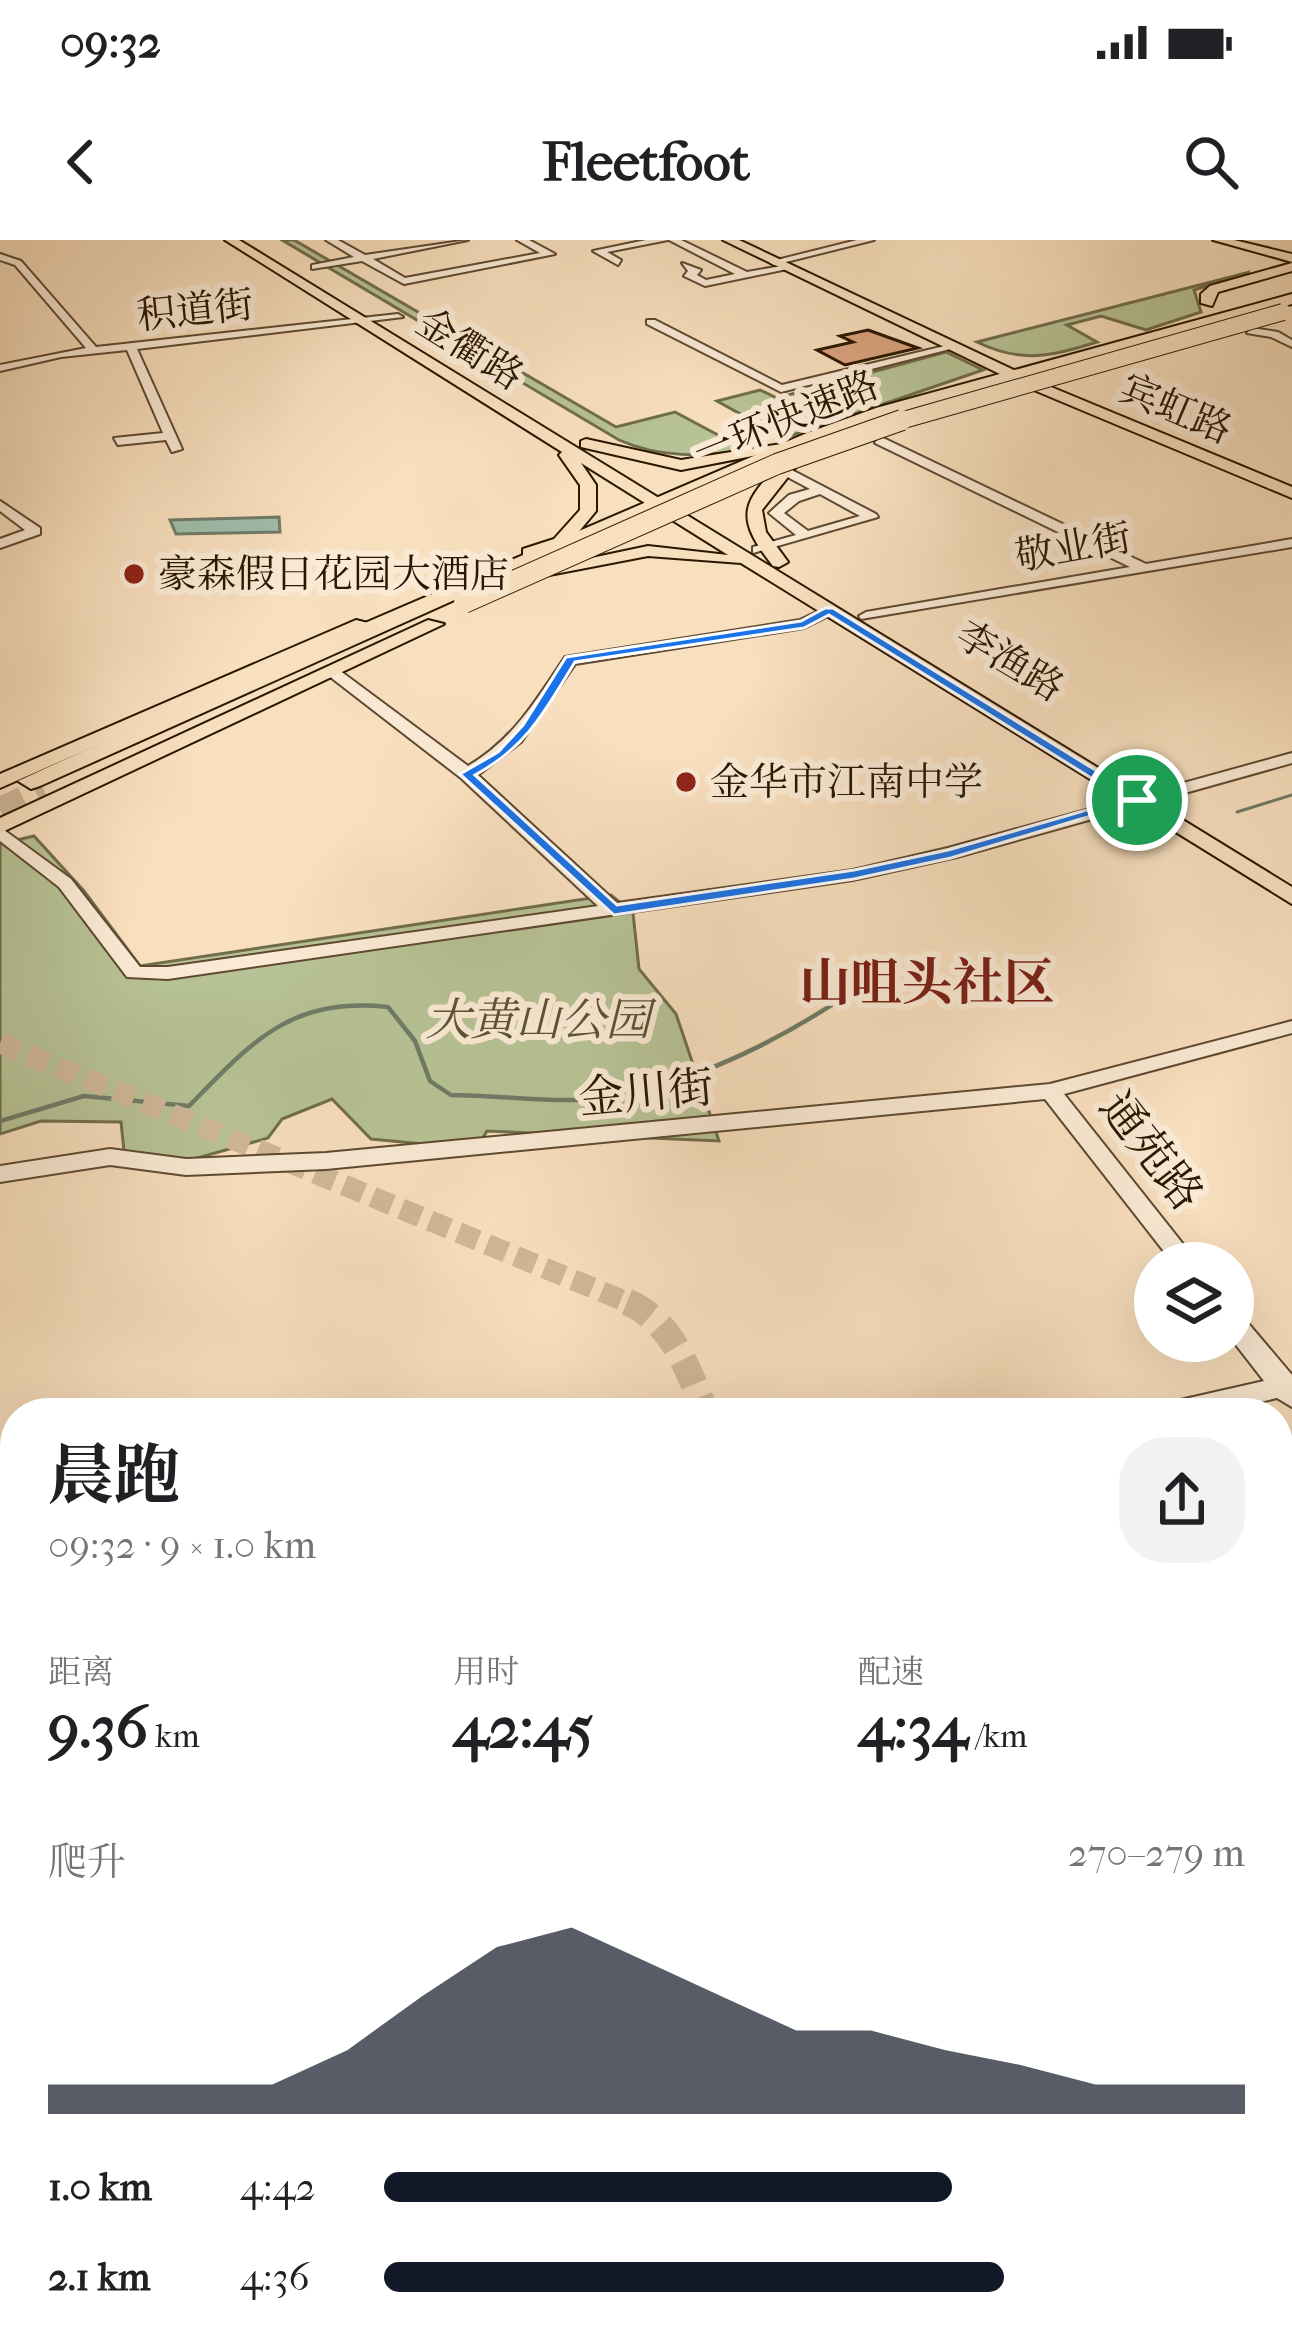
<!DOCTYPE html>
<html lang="zh">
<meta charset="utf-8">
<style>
:root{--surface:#fff;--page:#f2f2f2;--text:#202124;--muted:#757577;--accent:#111827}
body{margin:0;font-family:"IM FELL French Canon","Noto Serif SC",serif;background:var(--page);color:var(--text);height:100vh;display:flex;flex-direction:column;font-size:45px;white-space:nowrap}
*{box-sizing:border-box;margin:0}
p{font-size:39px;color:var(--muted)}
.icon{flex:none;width:66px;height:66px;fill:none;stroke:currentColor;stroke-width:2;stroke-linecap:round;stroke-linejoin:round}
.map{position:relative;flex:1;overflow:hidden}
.drawer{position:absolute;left:0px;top:1158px;width:1293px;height:948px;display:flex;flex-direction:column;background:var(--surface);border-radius:48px 48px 0 0;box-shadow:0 12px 48px #0002}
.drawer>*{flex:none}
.fabs{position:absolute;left:1134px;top:1002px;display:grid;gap:24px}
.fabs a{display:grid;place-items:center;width:120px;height:120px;border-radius:50%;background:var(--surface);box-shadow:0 12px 48px #0002;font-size:60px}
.pin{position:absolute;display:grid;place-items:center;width:102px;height:102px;color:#fff;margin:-51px;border:6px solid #fff;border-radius:50%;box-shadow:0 3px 12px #0007}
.round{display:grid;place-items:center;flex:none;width:126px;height:126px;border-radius:48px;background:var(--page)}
.summary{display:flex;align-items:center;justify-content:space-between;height:204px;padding:0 48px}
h1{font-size:66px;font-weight:700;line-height:90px}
.metrics{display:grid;grid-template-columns:repeat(3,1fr);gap:18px;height:204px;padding:12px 48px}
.metrics div{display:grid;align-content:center}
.metrics b{font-size:60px;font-weight:700}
.metrics small{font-size:33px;font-weight:400}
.metrics p{font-size:33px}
.chart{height:336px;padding:24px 48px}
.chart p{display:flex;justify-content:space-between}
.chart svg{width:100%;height:216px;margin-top:12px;fill:var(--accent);opacity:.7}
ul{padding:0 48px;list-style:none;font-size:39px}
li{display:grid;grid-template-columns:192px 144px 1fr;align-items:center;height:90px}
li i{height:30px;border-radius:15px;background:var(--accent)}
.status{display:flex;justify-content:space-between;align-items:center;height:84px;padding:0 60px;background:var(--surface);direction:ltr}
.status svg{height:33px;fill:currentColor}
header{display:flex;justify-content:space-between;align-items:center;height:156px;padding:0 48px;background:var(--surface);font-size:54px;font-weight:700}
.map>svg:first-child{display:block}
.green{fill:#b7c396;stroke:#706d4b;stroke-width:3}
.water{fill:#9fbdab;stroke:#707b67;stroke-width:3}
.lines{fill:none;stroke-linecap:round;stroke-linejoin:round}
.stream-far1{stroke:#707b67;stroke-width:3}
.stream{stroke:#707b67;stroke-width:4.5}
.building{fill:#d9a37d;stroke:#2a1700;stroke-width:3}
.minor-tunnel-far1{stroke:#cfb798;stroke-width:21;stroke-dasharray:21 10;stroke-linecap:butt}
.minor-tunnel{stroke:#cfb798;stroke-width:27;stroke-dasharray:27 14;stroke-linecap:butt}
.highway-tunnel{stroke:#cfb798;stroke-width:26;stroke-dasharray:26 14;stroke-linecap:butt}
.minor-casing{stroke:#5e4930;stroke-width:4}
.major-casing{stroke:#2a1700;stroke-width:4}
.highway-casing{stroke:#2a1700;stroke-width:4}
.minor{fill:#faead5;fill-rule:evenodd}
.major{fill:#f8dfbe;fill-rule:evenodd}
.highway{fill:#f8dfbe;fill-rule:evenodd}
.highway-bridge-far1-casing{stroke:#2a1700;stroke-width:18;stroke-linecap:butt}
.highway-bridge-casing{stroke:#2a1700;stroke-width:22;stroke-linecap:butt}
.highway-bridge-far1{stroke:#f8dfbe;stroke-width:16}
.highway-bridge{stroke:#f8dfbe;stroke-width:20}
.route{fill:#1a73e8;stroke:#fff;stroke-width:3;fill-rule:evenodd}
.poi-dot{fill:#8f2418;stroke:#faead5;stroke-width:4.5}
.labels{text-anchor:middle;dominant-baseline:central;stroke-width:12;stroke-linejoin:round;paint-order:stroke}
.far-street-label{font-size:39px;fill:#2a1700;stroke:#faead5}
.far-poi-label{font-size:39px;fill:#2a1700;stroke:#faead5;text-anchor:start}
.park-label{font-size:45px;font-style:italic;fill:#5b5334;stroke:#faead5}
.street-label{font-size:45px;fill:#2a1700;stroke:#faead5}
.quarter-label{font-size:51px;font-weight:bold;fill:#7a1f14;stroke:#faead5}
</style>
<div class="status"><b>09:32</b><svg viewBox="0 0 49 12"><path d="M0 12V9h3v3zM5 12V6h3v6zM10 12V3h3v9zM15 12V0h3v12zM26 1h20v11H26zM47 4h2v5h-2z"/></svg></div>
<header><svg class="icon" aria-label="back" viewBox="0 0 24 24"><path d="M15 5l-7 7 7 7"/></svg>Fleetfoot<svg class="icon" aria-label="search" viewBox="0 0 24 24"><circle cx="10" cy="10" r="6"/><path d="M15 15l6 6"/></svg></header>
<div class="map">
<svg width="1292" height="2106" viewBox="0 0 1292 2106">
<rect width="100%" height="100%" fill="#f8dfbe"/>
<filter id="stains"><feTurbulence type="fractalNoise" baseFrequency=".00167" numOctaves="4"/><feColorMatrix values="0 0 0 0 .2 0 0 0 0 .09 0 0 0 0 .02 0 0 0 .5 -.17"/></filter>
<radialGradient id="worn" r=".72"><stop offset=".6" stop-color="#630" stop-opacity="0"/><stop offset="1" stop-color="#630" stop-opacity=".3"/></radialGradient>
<path class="green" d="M282,0H294L616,187L675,172L746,210C702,217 660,218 619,200Z
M1250,32L1194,50L1201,72L1146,90L1101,76L1067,85L1097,102C1052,116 1022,124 977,102Z
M946,112L983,130L784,198L717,161L760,150L777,158Z
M34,596L84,651L140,726L611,655L633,673L639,729L676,774L719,901L487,891L476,909L371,899L332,859L282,879L268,898L187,921L124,911L121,882L41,881L0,894V604Z"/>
<path class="water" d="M279,277L280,292L176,294L170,280Z"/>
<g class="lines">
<path class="stream-far1" d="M1237,572L1292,555"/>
<path class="stream" d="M0,881L84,856L189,866C253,801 290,757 388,767L415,801L430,841L451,855C503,855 557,865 609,857C710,841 811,784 892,723"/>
</g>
<path class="building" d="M868,90L918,108L845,125L817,110L853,102L840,96Z"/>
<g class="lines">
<path class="minor-tunnel-far1" d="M0,803L634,1065"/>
<path class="minor-tunnel" d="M627,1062C673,1081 688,1131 706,1173"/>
<path class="highway-tunnel" d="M0,570L44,550"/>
<defs>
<path id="minor" d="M326,0H338L365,15L468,0L373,19L405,38L540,13L517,0H529L555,14L404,44L362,21L312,29V25L354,17Z
M646,0H668L607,12L621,20L618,25L593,11Z
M669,0H681L747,32L787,25L792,28L705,46L684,36L688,31L682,23L701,30L697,35L706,40L735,34Z
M857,0H874L774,25L769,22Z
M0,14L21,21L96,107L398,74L403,77L137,109L182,209L172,212L166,200L118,205L114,198L163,193L127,110L61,117L0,131V125L86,108L15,25L0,20Z
M647,80H655L782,145L953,104L958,107L781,152L647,84Z
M1251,88L1278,92L1292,100V107L1271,97L1247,93Z
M879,196L1146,324L1292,299V307L861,379L859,376L866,372L1130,327L875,203Z
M784,226L876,274L878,277L753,313V307L796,295L769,273L789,255L810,249L780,233L778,230ZM820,254L860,276L808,291L784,273L799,261Z
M0,261L40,288V294L0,308V299L25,290L0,271Z
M829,366L834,367V373L804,388L575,424L521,502L478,535L617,663L853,630L948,608L1292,513V523L957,617L853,640L168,739L127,737L59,647L0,601V587L71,639L140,727H168L598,666L461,538L329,436V430H339L468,526C513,500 537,459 565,417L800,380Z
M1292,781V793L1064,854L1198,1023H1173L1045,859L326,929L186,935L110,925L0,942V926L110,909L186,919L326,913L1050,844Z
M1233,1074L1242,1076L1292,1135V1167L1277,1158L1212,1173H1154L1158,1166L1167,1163L1264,1141L1233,1101Z
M15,1382V1408L0,1411V1385Z
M1107,2091H1146L1152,2106H1113Z"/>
<path id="major" d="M225,0H239L1292,647V664L741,323L648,316L539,337V329L648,306L728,315L581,223L596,245V271L566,307L523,317V309L554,299L580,270V245L559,215L562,212Z
M723,0H739L1039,142L1292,247V258L1029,148Z
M1213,0H1234L1292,14V22Z
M1292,23V31L1218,52L1212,66L1201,63V54L1210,46Z
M586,199L681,220L781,204L789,209L681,230L581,207V201Z
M785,220L799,223L762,270L766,292L788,322L779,327L773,326C733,276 742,261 785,220Z
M356,380L372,384L0,548V534Z
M428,380L444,384L0,593V578Z"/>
<path id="highway" d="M1292,54V64L888,176L820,201L619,286L40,546L31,549L18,541L337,395L807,193L876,168Z"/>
</defs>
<use href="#minor" class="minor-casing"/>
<use href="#major" class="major-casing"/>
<use href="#highway" class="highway-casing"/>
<use href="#minor" class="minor"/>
<use href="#major" class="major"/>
<use href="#highway" class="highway"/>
<defs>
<path id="highway-bridge-far1" d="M893,183L1283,72"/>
<path id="highway-bridge" d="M464,363L777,224L902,180"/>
</defs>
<use href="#highway-bridge-far1" class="highway-bridge-far1-casing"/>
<use href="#highway-bridge" class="highway-bridge-casing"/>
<use href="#highway-bridge-far1" class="highway-bridge-far1"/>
<use href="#highway-bridge" class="highway-bridge"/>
</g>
<path class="route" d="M825,368H833L1144,560L951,618L854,639L614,675L460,534L498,512L523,485L566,417L801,381ZM829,375L1125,559L948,610L854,630L617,665L475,535C527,507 545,471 575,422L804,388Z"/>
<g class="poi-dot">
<circle cx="134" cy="334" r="12"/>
<circle cx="686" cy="542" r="12"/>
</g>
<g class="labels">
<g class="far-street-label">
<text transform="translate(195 70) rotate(-6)">积道街</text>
<text transform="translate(470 109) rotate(32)">金衢路</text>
<text transform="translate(1176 169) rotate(23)">宾虹路</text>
<text transform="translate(786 179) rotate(-22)">一环快速路</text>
<text transform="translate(1073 307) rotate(-10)">敬业街</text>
<text transform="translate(1010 421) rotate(31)">李渔路</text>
</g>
<g class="far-poi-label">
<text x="158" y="334">豪森假日花园大酒店</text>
<text x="710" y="542">金华市江南中学</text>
</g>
<g class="park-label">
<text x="538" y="780">大黄山公园</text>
</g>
<g class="street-label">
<text transform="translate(646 853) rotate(-5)">金川街</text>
<text transform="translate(1151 911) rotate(52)">通苑路</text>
</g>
<g class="quarter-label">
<text x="927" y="743">山咀头社区</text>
</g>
</g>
<rect width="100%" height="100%" filter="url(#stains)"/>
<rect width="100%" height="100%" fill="url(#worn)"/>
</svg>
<div class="fabs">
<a><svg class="icon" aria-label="layers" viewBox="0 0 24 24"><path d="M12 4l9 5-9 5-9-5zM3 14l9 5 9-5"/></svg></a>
</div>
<div class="pin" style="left:1137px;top:560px;background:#1e9e55"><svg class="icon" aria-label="arrive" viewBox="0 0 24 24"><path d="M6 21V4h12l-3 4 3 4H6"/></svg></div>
<section class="drawer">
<div class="summary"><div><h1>晨跑</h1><p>09:32 · 9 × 1.0 km</p></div><a class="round"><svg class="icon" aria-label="share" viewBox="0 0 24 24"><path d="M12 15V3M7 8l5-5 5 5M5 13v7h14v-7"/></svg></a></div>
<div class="metrics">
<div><p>距离</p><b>9.36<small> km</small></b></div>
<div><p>用时</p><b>42:45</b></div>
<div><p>配速</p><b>4:34<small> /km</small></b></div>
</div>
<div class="chart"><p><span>爬升</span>270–279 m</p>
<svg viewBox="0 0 160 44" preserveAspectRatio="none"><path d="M0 44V38L10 38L20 38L30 38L40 31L50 20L60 10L70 6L80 13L90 20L100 27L110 27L120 31L130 34L140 38L150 38L160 38V44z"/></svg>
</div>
<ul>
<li><b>1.0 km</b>4:42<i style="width:66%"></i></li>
<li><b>2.1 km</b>4:36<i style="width:72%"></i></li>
</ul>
</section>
</div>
